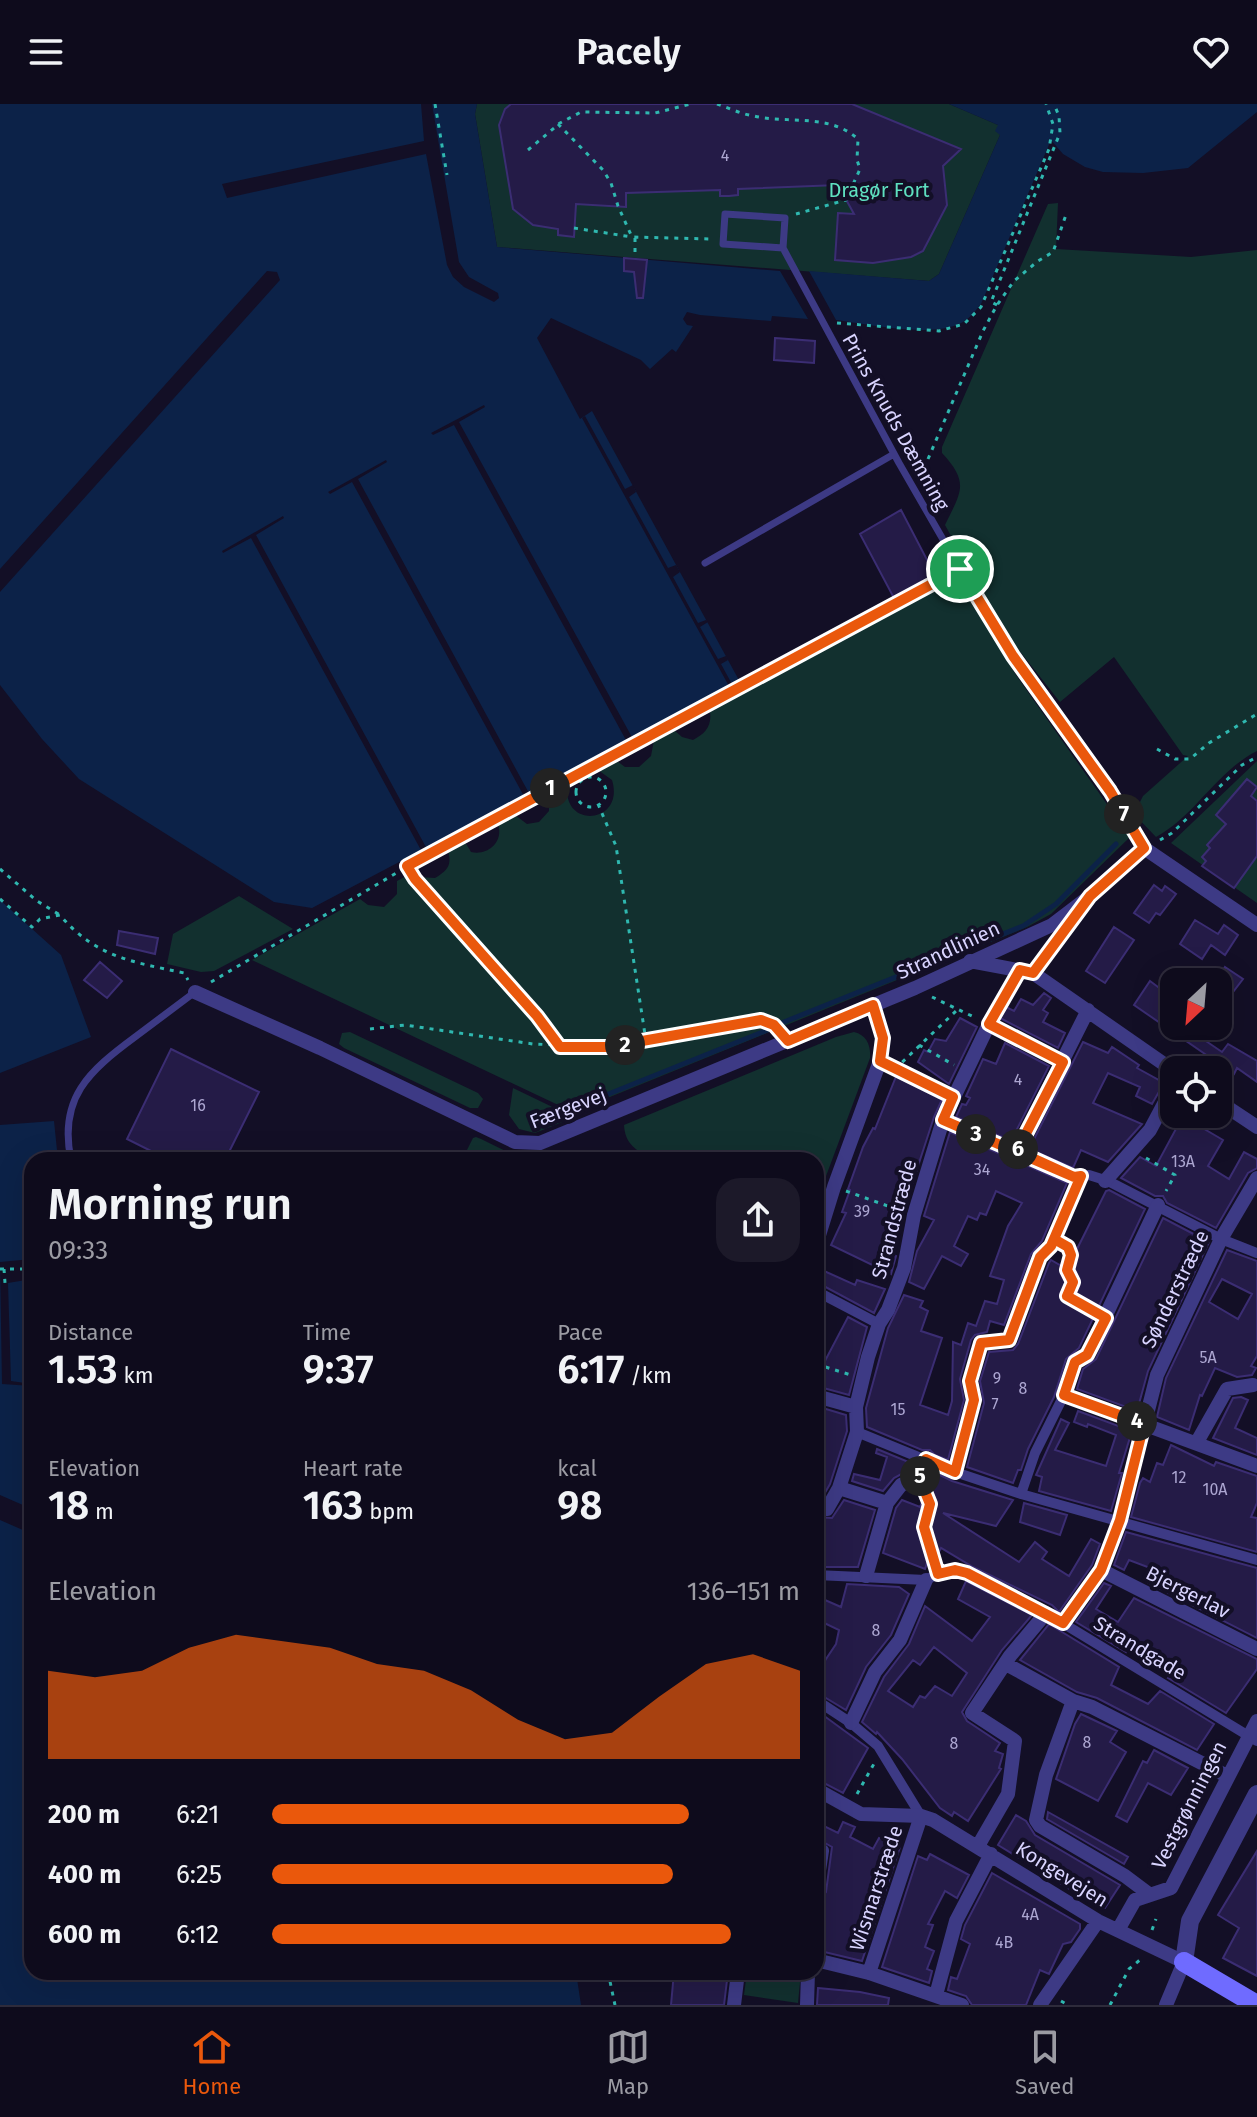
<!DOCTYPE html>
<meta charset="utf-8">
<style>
:root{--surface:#0e0b1c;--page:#1c1929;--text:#f1f3f6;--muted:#9b9ba3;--line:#2e2b3b;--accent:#ea580c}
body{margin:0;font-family:"Fira Sans",sans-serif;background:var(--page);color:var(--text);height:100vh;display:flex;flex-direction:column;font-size:30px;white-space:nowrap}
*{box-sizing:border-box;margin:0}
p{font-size:26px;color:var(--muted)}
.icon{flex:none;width:44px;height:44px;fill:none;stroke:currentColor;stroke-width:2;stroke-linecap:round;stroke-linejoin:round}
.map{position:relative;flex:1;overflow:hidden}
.drawer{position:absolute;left:24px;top:1048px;width:800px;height:828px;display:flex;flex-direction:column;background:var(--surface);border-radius:24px;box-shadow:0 8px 32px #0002,0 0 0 2px var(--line)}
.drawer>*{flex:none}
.needle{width:52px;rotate:206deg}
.controls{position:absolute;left:1160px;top:864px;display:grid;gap:16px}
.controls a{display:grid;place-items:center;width:72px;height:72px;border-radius:16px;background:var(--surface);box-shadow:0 8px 32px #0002,0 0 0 2px var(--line);font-size:40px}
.pin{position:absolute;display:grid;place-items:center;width:68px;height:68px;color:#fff;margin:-34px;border:4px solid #fff;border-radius:50%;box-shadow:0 2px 8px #0007}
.km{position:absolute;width:40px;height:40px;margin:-20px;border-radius:50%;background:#222;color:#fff;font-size:22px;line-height:40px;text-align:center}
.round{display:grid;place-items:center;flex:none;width:84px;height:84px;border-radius:24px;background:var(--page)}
.summary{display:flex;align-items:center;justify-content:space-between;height:136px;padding:0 24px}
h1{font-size:44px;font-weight:600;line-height:60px}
.figures{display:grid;grid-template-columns:repeat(3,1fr);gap:12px;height:136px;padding:8px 24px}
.figures div{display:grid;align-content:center}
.figures b{font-size:40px;font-weight:600}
.figures small{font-size:22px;font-weight:400}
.figures p{font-size:22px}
.chart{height:224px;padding:16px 24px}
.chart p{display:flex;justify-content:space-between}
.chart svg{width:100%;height:144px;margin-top:8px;fill:var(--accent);opacity:.7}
ul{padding:0 24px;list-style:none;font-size:26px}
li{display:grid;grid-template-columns:128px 96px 1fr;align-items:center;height:60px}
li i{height:20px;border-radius:10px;background:var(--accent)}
header{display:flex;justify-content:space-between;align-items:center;height:104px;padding:0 24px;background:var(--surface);font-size:36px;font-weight:600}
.tab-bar{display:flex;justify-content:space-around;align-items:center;height:112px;border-top:2px solid var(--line);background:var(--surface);font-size:22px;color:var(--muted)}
.tab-bar a{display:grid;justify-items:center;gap:4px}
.tab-bar .selected{color:var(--accent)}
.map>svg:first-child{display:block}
.green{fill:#12302f}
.water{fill:#0c2248}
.pier{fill:#130f26}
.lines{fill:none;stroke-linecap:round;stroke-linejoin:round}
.stream{stroke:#0c2248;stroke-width:5}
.building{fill:#241b47;stroke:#3b2d73;stroke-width:2;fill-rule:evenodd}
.path{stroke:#2fb8b0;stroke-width:3;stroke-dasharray:4 6;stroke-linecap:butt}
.service{stroke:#3d3a85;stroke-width:7}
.pedestrian{stroke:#3d3a85;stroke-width:10}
.minor{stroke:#3d3a85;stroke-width:14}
.tertiary{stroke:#3d3a85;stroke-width:18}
.secondary{stroke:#6f6bff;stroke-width:20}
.route-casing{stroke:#fff;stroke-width:16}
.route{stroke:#ea580c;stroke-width:10}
.labels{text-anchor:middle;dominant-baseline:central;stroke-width:8;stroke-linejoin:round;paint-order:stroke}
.number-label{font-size:16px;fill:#aca6d1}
.park-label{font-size:20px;fill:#5fe0c0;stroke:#130f26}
.street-label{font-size:20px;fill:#d9d4ff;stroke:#130f26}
</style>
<header><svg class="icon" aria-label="menu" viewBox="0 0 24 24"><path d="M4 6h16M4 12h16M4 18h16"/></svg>Pacely<svg class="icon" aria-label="heart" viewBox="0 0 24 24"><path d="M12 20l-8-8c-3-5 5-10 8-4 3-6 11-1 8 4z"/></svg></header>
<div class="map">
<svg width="1257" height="1901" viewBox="0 0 1257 1901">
<rect width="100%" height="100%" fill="#130f26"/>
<path class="green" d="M477,0H949L998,21L1000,31L939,170L929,177L497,143L475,10Z
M1058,99L1056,145L1191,153L1257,146V647C1217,667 1195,712 1156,733L1134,710L1143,692L1188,652L1183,651L1114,553L1060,598L1002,525L945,421C961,388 970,379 942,349V343L1048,100Z
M956,471L1016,571L1130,733L1051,810L1027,823L573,1008L252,856L360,795L368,801L384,803L397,790V777L414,768L419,773L435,774C448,766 452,761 448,747L465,738L471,748C488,752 504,738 498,720L515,711L527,720L539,718L549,707V693L567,685C566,726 625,718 612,676L598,666L617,657L625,663H639L651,652L654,636L674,626L682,633L693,636C705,630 712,622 710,608Z
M1257,657V799L1171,739Z
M239,792L293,825L214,867L201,868L167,860L173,830Z
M350,928L478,989L483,995L478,1004H470L344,944L339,940L342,929Z
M854,928C867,931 871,942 870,954L816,1099V1056H652C637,1046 625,1041 624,1021L836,933Z
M513,984L569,1011L570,1015L535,1029L519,1025L509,1011Z
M476,1033L481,1035L524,1056H462L473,1034Z
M747,1868H801L798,1899L744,1891Z"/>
<path class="water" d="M0,0H477L475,10L497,143L780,167L808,215L772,212L771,217L700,211L687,208L683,215L687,221L693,222L676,248L672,245L650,265L641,256L551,214L537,234L580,315L592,307L740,578L312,804L274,798L79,675L42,635L0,581Z
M949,0H1257V8L1188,64L1143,69L1103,68L1085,63L1063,50L1051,36L981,200C976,206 970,214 963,218C934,235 869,220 836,216L809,167L929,177L939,170L1000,31L995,27L998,21Z
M0,796L61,851L91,933L0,969Z
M54,1017L58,1056H32V1868H576L581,1901H0V1021Z"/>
<path class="pier" d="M421,0H432L459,158L469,173L498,189L499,194L494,198L464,183L453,173L447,161L426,50L227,94L222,80L424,37Z
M267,167L277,168L280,176L0,488V465Z
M484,301L485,303L459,318L633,635L627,638L454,321L433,331L431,329Z
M585,312L625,385L633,381L636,388L629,393L668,464L676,461L680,468L673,473L698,519L706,516L708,518L700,523L718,555L726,552L728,556L721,560L733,582L730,584L582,314Z
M386,356L387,358L358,375L530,691L525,694L352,378L330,390L328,388Z
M283,412L284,414L256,431L427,745L422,748L251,434L223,449L222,447Z
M32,1155V1175L8,1179L11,1277L32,1280V1282L2,1280L0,1158Z
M0,1391L32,1405V1430L0,1416Z"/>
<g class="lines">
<path class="stream" d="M779,920L1023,822L1056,800L1116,740
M606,991L770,925"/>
</g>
<path class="building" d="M511,0H852L961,45L943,62L947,101L923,147L911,153L873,159L835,156L838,109L854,110L838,81L738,85V91L729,92H720V86L626,89V103L576,100L574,133L558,131V125L533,121L513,105L499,21L505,5Z
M624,154L647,156L643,194H637L634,168L624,167Z
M775,234L815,237L814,259L774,256Z
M901,406L936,473L895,496L860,430Z
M1247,675L1257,683L1251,692L1257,697V752L1234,784L1202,762L1206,757L1202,753L1210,744L1207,741L1226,720L1216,711Z
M1154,781L1162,787L1165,782L1176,790L1160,811L1156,809L1149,819L1134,809Z
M1195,816L1218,830L1224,821L1238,831L1225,851L1211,841L1202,855L1180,840Z
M1114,823L1134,836L1105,879L1086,867Z
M119,827L158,834L155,850L117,841Z
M100,858L122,877L107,894L84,876Z
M1225,863L1243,875L1230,892L1218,884V874Z
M1150,877L1174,895V922H1212L1203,935L1222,948L1228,940L1257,957V978L1237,964L1234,970L1134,901Z
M1044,889L1051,894L1043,906L1048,909L1043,918L1065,929L1058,944L1000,914L1006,903L1014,907L1021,895L1033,901Z
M960,914L977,923L949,980L918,958L924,946L928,948L935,935L946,937Z
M1083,938L1108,949L1112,943L1139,961L1137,964L1164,979L1152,1000L1136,992L1140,983L1108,969L1093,999L1142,1020L1108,1058L1081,1046L1073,1064L1029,1045Z
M1005,939L1049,962L1011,1037L956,1013L962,1000L966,1001L970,994L966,992L983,955L996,960Z
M171,945L259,988L225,1056H169L127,1035Z
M897,970L944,991L934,1013L904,1105L897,1102L886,1130L894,1132L888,1148L896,1152L891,1170L831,1141L846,1109L842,1108L850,1086L848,1085L863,1043L873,1024L875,1025Z
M1184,1010H1189L1204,1020L1201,1023L1223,1036L1208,1062L1229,1075L1244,1048L1257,1055V1064L1248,1069L1216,1124L1167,1099L1163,1092H1155L1121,1074L1140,1053L1156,1062Z
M950,1028L1067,1079L1042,1137L1031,1150L1004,1221L990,1217L987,1228L975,1231L971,1236L960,1275L964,1296L948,1356L935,1351L930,1346H922L867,1323L866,1304L888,1224L904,1191L923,1197L920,1203L928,1207L921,1227L942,1234L920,1301L948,1311L952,1297L953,1238L961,1241L968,1219L976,1222L985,1197L997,1200L1004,1176L990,1172L1008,1122L1022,1099L996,1087L986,1111L980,1109L977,1116L968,1112L954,1142L968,1150L961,1162L942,1152L924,1185L909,1178L917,1147L934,1116L924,1112Z
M1109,1086L1145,1105L1079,1244L1066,1255L1054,1293L1028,1345L1021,1366H1018L1013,1379L967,1363L984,1299L980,1277L989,1248L1013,1246L1018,1240L1049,1159L1051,1156L1067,1165L1106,1087Z
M1163,1114L1209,1138L1148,1267L1137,1307L1077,1285L1083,1265L1096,1255Z
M1227,1146L1257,1157V1252L1251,1262L1256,1264L1252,1271L1237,1273L1215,1264L1202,1292L1200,1291L1189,1326L1157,1313L1166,1274ZM1222,1175L1252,1190L1238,1215L1209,1198Z
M822,1166L855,1181L857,1176L885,1185L874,1209L818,1179Z
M848,1213L867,1223L849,1291L816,1282V1274Z
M1241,1293L1248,1296L1235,1324L1257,1334V1351L1213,1334L1233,1294Z
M816,1302L846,1311L847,1327L830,1380L822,1394L816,1393L818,1345H816Z
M1078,1307L1132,1327L1119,1369H1122L1111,1407L1039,1387L1042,1373L1036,1371L1061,1315L1069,1319L1055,1346L1106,1362L1116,1331L1088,1320L1087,1323L1074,1318Z
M1171,1341L1214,1362L1216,1358L1257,1372V1399L1251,1413L1257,1414V1448L1131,1413L1140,1379L1143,1374L1150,1378L1157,1359L1163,1361Z
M877,1345L911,1359L907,1367L894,1374L883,1387L852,1377L854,1370L880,1376L887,1353L876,1349Z
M934,1368L952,1377L1013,1396L996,1422L943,1409L1019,1458L1035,1438L1047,1448L1042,1455L1069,1472L1091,1435L1100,1440L1092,1461L1059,1508L1052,1501L973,1463L941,1444L937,1451L931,1447L925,1465L883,1449L896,1404L902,1396L920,1403Z
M844,1396L875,1406L858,1463H816V1413L832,1414Z
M1024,1399L1067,1411L1060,1431L1020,1418Z
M1126,1428L1257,1464V1534L1147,1478L1153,1465L1129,1456L1124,1466L1114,1461Z
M966,1477L1032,1511L1002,1546L962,1608L967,1617L1000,1639L995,1647L1003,1650L999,1664L1001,1665L968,1717L954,1708L952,1712L940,1704L902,1655L877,1628L876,1630L862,1618L884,1573L909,1540L925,1502L972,1537L990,1513L958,1495ZM934,1543L967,1569L952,1592L935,1582L925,1594L920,1592L913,1603L888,1587L913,1556L920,1561Z
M1104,1479L1111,1482L1096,1505L1118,1518L1134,1494L1257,1555V1565L1226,1609L1168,1574L1171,1570L1128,1544L1126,1548L1076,1518Z
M847,1480L899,1483L909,1490L891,1531L866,1563L846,1606L816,1588V1570L836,1540L839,1526L816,1515V1492L841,1503Z
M1049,1520L1119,1563L1111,1581L1148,1600L1160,1587L1214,1620L1197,1646L1097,1594L1077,1588L1020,1556Z
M816,1606L868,1644L843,1689L816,1675Z
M1081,1610L1117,1627L1110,1638L1126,1648L1098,1697L1056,1675L1075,1620Z
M1154,1646L1188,1664L1171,1691L1148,1679L1127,1718L1116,1712L1143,1657L1147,1659Z
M1048,1708L1128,1753L1124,1760L1047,1715Z
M1016,1711L1026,1717L1035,1731L1120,1781L1105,1804L1099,1803L998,1741Z
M843,1718L855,1723L850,1733L873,1745L879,1734L900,1743L862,1857L816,1846L819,1796L826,1788L832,1743L816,1734V1729L820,1720L838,1729Z
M1257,1747V1872L1223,1854L1239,1824L1218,1811Z
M930,1750L969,1771L957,1794L945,1787L928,1820L933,1821L925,1843L934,1847L927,1865L932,1867L929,1879L882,1863L918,1752L927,1756Z
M992,1769L1080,1820V1825L1071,1838L1063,1840L1049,1870L1040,1866L1026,1901H972L966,1892L948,1886L951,1873L957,1875L970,1840L961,1835L965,1821Z
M674,1868H728L724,1901H671Z
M818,1884L860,1888L889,1894L888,1901H817Z"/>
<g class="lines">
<path class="path" d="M435,0L447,71
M717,0C729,4 741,10 754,12C789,20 829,9 858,35L857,56L860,65L846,96L796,110
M558,20L603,66L611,79L618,102L632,133L711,135
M528,46L560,19L581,8L655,9L691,0
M574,124L632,133
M635,148V133
M997,201L991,198L1060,29L1059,12L1054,0
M837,219L939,227L964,220L981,203L1049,45L1053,20L1046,0
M928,355L983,227L997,201L1014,177L1038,157L1053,148L1067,108
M1157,645L1175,655H1190L1209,639L1257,610
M576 688a15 15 0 1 1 30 0a15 15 0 1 1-30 0Z
M598,700L616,742L646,937
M1160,736L1172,729L1242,661L1257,653
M407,762L415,775L537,912L560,942
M0,765L37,797L60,811
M0,795L32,823L40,815L60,811C95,853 133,858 184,869L188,876
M211,878L427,751L950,470
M932,893L976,914
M996,908L1012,880
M370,925L405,921L533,940L608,943L756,916H767L779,925
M919,941L954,961
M895,965L957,906
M895,965L942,988
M1146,1054L1175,1071L1166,1087
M846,1087L899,1106
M1068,1143L1071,1151L1067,1166L1073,1178L1067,1192L1094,1207
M0,1165H32
M4,1165L5,1179
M816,1260L851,1271
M816,1343L820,1335
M924,1385L930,1400L924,1423L934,1458
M857,1690L875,1658
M816,1722L821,1706
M1152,1826L1156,1815
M608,1868L615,1901
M1061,1897L1068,1901
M1110,1901L1129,1865L1141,1855"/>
<path class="service" d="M725,110L785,114L783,144L723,140Z
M783,144L899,359L960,465L1013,552L1110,687L1144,744
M705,459L894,350
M71,1056C58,994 89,967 135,933C155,918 175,903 195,888"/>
<path class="pedestrian" d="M943,1016L1074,1073L1089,1071L1108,1077L1221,1135L1257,1149
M816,1187L879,1220
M857,1328L955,1368L1021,1390L1257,1456
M1021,1390L1035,1349L1064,1291
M816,1471L926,1476C940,1468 951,1465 967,1469L1046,1509L1257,1637
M816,1596L851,1619L878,1642L921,1712"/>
<path class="minor" d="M970,857L1033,869L1174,967
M1033,869L1081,805
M195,888L320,944L515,1038L540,1039L915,884L1052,821L1090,792L1144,744L1257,821
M1218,997L1257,1023
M1017,1047L1088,906
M1105,1077L1150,1026L1174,981
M1158,1101L1087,1251L1075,1258L1064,1291L1257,1362
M816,1141L834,1083L880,957L883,934L873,901
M816,1292L856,1303
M1197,1338L1227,1285L1253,1281
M955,1368L974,1296L970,1277L981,1239L1009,1236L1040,1153L1051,1142L1081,1072
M839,1384L887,1399
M816,1403L827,1405L839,1384L857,1328L856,1303L868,1253L879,1220L888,1206L904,1164L914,1111L943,1016L989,920L1063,958
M1101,1466L1257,1545
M866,1472L887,1399L901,1381L919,1373L926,1355
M1063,1519L1101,1466L1120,1416L1157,1271L1221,1135L1257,1074
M1006,1560L1073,1597L1046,1671L1036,1716L1040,1722L1125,1772L1149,1790
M1073,1597L1092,1603L1227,1672
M851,1619L875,1568L900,1536L926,1476
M816,1685L861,1710L921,1712L933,1716L1098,1817L1184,1858L1166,1901
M978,1742L1008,1690L1015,1637L972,1609L1010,1552L1046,1509
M816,1744L822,1747L816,1786
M1118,1826L1135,1796L1171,1784L1257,1617
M816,1856L869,1869L962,1901
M869,1869L921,1712
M936,1891L956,1817L991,1750
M734,1901L738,1868
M807,1901L808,1868
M1040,1901L1098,1817"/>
<path class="tertiary" d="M1184,1858L1190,1817L1257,1690"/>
<path class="secondary" d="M1184,1858L1257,1901"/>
</g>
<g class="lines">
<defs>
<path id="route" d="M960,465L407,762L415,775L537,912L560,943H608L761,916L774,921L788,937L873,901L883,934L880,957L953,993L943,1016L1074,1073L1081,1072L1054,1135L1068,1143L1071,1151L1067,1166L1073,1178L1067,1192L1106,1214L1087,1251L1075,1258L1064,1291L1144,1320L1120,1416L1101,1466L1063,1519L967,1469L955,1466L938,1470L924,1423L930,1400L919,1373L926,1355L955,1368L974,1296L970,1277L981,1239L1009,1236L1040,1153L1051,1142L1081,1072L1074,1073L1017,1047L1063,958L989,920L1020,866L1033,869L1090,792L1144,744L1110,687L1013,552L960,465"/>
</defs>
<use href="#route" class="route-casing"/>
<use href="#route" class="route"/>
</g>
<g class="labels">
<g class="number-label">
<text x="725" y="51">4</text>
<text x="1018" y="975">4</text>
<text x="198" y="1001">16</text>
<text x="1183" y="1057">13A</text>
<text x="982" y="1065">34</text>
<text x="862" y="1107">39</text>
<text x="1208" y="1253">5A</text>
<text x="997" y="1274">9</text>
<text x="1023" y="1284">8</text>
<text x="995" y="1300">7</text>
<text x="898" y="1305">15</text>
<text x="1179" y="1373">12</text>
<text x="1215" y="1385">10A</text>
<text x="876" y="1526">8</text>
<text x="1087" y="1638">8</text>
<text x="954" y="1639">8</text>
<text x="1030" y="1810">4A</text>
<text x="1004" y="1838">4B</text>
</g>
<g class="park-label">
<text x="879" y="86">Dragør Fort</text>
</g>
<g class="street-label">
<text transform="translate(896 318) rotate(61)">Prins Knuds Dæmning</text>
<text transform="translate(948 846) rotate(-25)">Strandlinien</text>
<text transform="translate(568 1004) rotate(-21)">Færgevej</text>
<text transform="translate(894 1115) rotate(-75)">Strandstræde</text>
<text transform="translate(1175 1185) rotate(-64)">Sønderstræde</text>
<text transform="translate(1188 1488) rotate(27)">Bjergerlav</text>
<text transform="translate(1140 1544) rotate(31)">Strandgade</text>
<text transform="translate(1189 1701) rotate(-63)">Vestgrønningen</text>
<text transform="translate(1062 1770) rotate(32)">Kongevejen</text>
<text transform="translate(876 1784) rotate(-72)">Wismarstræde</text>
</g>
</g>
</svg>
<div class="controls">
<a><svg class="needle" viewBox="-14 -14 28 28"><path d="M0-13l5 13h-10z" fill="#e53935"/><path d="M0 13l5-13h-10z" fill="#9b9ba3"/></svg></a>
<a><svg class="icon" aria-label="locate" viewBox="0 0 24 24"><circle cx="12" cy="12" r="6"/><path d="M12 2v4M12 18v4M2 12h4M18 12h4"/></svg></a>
</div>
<div class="pin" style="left:960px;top:465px;background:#1e9e55"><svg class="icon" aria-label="arrive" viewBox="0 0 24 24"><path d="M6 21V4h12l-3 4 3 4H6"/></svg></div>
<b class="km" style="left:550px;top:684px">1</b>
<b class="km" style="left:625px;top:941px">2</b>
<b class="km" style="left:976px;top:1030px">3</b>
<b class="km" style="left:1137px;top:1317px">4</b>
<b class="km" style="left:920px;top:1372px">5</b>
<b class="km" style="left:1018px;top:1045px">6</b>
<b class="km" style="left:1124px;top:710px">7</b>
<section class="drawer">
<div class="summary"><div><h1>Morning run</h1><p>09:33</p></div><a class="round"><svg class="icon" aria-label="share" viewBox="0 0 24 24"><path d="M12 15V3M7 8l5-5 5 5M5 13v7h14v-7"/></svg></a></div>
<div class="figures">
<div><p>Distance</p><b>1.53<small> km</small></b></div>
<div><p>Time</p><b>9:37</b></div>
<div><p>Pace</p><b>6:17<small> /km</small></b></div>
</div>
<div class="figures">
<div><p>Elevation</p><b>18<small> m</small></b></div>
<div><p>Heart rate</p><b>163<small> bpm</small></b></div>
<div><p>kcal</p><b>98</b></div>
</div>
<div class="chart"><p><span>Elevation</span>136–151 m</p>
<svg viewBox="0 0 160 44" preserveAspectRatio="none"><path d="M0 44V17L10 19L20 17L30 10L40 6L50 8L60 10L70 15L80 17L90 23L100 32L110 38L120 36L130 25L140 15L150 12L160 17V44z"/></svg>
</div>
<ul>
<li><b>200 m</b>6:21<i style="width:79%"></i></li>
<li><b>400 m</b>6:25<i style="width:76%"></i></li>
<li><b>600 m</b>6:12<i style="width:87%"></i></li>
</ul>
</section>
</div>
<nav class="tab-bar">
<a class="selected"><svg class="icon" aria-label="home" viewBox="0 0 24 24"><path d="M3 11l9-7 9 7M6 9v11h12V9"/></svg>Home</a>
<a><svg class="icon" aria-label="map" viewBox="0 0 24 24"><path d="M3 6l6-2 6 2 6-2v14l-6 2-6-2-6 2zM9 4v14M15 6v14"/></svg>Map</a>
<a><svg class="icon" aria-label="saved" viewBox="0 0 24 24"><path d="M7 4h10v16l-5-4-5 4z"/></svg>Saved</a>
</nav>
